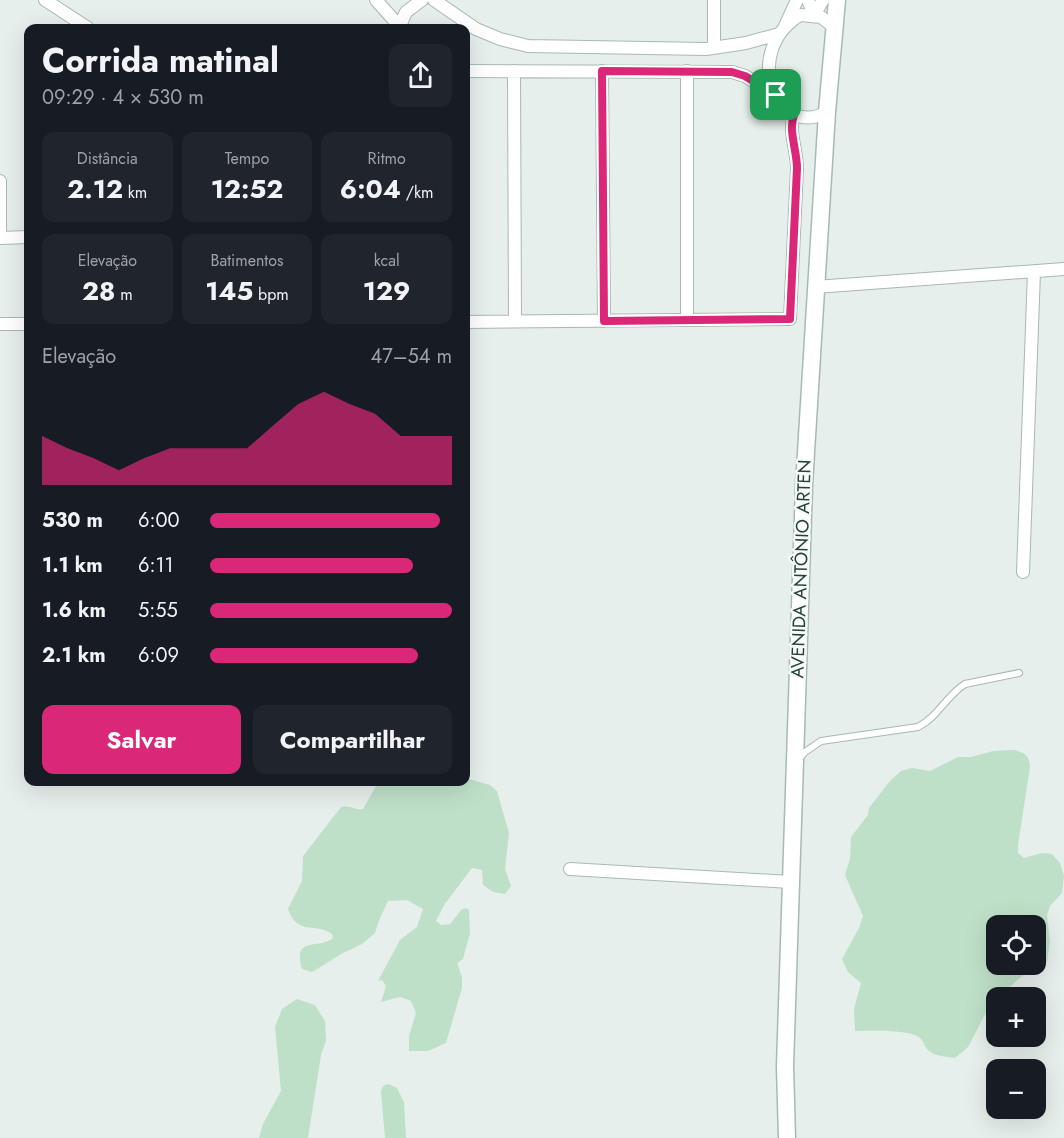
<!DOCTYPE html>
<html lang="pt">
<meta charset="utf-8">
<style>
:root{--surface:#171b24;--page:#20242c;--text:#f1f3f6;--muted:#9ea1a6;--accent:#db2777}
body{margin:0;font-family:Jost,sans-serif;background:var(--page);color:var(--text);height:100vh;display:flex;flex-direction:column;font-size:22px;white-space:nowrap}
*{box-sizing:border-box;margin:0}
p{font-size:20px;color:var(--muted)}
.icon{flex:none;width:33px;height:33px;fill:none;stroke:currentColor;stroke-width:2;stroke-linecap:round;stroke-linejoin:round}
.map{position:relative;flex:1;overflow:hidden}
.side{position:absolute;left:24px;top:24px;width:446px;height:762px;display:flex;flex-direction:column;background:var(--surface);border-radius:12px;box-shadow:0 6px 24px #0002}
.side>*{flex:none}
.buttons{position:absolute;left:986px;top:915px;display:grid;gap:12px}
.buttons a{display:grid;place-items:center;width:60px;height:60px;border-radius:12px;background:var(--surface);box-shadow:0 6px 24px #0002;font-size:30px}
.pin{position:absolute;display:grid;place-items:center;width:51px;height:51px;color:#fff;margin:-26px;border-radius:12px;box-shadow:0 3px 9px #0006}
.round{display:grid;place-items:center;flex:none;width:63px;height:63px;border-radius:12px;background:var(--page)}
.overview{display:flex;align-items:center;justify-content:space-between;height:102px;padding:0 18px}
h1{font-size:33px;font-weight:700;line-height:45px}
.metrics{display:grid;grid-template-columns:repeat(3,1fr);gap:9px;height:102px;padding:6px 18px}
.metrics div{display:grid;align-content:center;border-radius:12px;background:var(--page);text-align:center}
.metrics b{font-size:26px;font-weight:700}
.metrics small{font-size:16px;font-weight:400}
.metrics p{font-size:16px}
.chart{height:168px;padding:12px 18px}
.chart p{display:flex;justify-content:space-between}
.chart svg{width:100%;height:108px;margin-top:6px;fill:var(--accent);opacity:.7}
.action{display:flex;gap:12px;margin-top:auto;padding:12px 18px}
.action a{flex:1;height:69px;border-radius:12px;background:var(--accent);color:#fff;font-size:24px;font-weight:700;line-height:69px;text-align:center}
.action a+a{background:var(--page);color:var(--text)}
ul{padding:0 18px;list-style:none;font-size:20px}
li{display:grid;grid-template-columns:96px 72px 1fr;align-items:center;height:45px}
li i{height:15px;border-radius:8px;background:var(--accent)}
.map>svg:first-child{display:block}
.green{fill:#bfe0c8;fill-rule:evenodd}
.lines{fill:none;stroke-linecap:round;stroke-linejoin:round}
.lane-casing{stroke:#a8b8b2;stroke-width:8}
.street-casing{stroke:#a8b8b2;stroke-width:14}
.secondary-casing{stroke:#a4bbb3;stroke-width:19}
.lane{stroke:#fff;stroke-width:6}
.street{stroke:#fff;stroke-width:12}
.secondary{stroke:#fff;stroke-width:16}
.route-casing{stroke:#fff;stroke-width:12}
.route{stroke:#db2777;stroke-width:8}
.labels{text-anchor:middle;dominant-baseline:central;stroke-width:4.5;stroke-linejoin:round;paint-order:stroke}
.street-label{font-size:18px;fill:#24423a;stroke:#f7fbf9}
</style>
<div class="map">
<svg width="1064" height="1138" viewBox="0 0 1064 1138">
<rect width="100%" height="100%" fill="#e6efeb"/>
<path class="green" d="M1014,750C1025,753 1029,755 1030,767L1018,845V853L1024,858L1042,853L1052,854L1060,863L1064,876L1062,893L1050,906L1047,915L1050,941L1047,962L1024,974L1010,987L994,997L968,1047L955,1058C947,1057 934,1056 928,1050C924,1047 924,1041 920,1038C910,1029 869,1031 855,1031L854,1009L861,983L848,972L842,959L859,928L863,916L845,875L850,859L851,837L868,815L869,808L890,781L901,771L912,768L930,771L958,757H971L993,751ZM996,926H1035V964H996Z
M465,778L490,785L497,791L509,833L505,869L511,886L505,894L493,892L483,885L482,870L472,868L444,905L436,921L441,925L450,924L462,909L466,908L469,910L470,933L463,959L457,963L462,977V988L446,1043L428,1051H409V1036L416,1013L411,1001L400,997L381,1002L386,986L382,980L378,981L400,940L417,927L423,909L407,900L388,901L380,918L375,933L362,944L343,953L312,972L302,969C292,935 319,950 333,938L332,934C315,922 297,936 288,909L302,881L303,856L341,807C349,804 355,811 363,809L376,786L386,782H465Z
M297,999L315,1005L325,1021L326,1040L321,1055L308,1138H259L263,1124L281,1091L275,1027L282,1009Z
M388,1084L397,1088L404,1102L406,1138H385L381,1092L383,1086Z"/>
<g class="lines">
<defs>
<path id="lane" d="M799,759L805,752L821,741L918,727C938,717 946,696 965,684L1019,673"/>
<path id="street" d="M45,0L88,28
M376,0L401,28
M434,0L476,29L500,39L528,46L706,49L746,43L779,34
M808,0L814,15L823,0
M785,26L797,0
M399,28L406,12L422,0
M714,48V0
M465,71L732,72L745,76L776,95
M514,71L515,321
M602,71L604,321
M687,71V320
M827,112C777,140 740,52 800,15L821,17L834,27
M0,181V238
M0,238L28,237
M815,287L1064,269
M465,322L790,319L797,168C797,151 788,130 794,115
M0,324H28
M1023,572L1034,272
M570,869L790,882"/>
<path id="secondary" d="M787,1138L785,1066L804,485L827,112L837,0"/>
</defs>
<use href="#lane" class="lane-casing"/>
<use href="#street" class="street-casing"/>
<use href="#secondary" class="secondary-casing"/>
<use href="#lane" class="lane"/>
<use href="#street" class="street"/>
<use href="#secondary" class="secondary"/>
</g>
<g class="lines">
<defs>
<path id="route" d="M602,71L732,72L745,76L776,95L794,115C788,130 797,151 797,168L790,319L604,321Z"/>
</defs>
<use href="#route" class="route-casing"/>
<use href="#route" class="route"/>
</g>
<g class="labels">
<g class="street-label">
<text transform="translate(801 569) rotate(-88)">AVENIDA ANTÔNIO ARTEN</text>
</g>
</g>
</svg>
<div class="buttons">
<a><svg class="icon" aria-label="locate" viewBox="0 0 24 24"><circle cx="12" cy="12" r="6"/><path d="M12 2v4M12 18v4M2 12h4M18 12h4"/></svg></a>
<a>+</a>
<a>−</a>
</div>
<div class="pin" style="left:776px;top:95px;background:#1e9e55"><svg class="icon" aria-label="arrive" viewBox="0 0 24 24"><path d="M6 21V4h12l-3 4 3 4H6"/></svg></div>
<section class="side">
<div class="overview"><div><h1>Corrida matinal</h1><p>09:29 · 4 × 530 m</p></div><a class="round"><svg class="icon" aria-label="share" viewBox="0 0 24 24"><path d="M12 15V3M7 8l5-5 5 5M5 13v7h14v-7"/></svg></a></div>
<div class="metrics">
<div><p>Distância</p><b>2.12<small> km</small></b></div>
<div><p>Tempo</p><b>12:52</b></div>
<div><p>Ritmo</p><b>6:04<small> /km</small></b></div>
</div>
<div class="metrics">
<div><p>Elevação</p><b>28<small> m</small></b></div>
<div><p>Batimentos</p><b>145<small> bpm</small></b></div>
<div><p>kcal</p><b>129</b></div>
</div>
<div class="chart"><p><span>Elevação</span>47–54 m</p>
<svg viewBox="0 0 160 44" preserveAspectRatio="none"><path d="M0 44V24L10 29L20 33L30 38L40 33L50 29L60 29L70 29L80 29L90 20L100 11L110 6L120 11L130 15L140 24L150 24L160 24V44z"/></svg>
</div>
<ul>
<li><b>530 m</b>6:00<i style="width:95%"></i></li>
<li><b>1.1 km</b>6:11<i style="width:84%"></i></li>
<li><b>1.6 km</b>5:55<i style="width:100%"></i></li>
<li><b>2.1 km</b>6:09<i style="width:86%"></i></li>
</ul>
<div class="action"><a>Salvar</a><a>Compartilhar</a></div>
</section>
</div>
